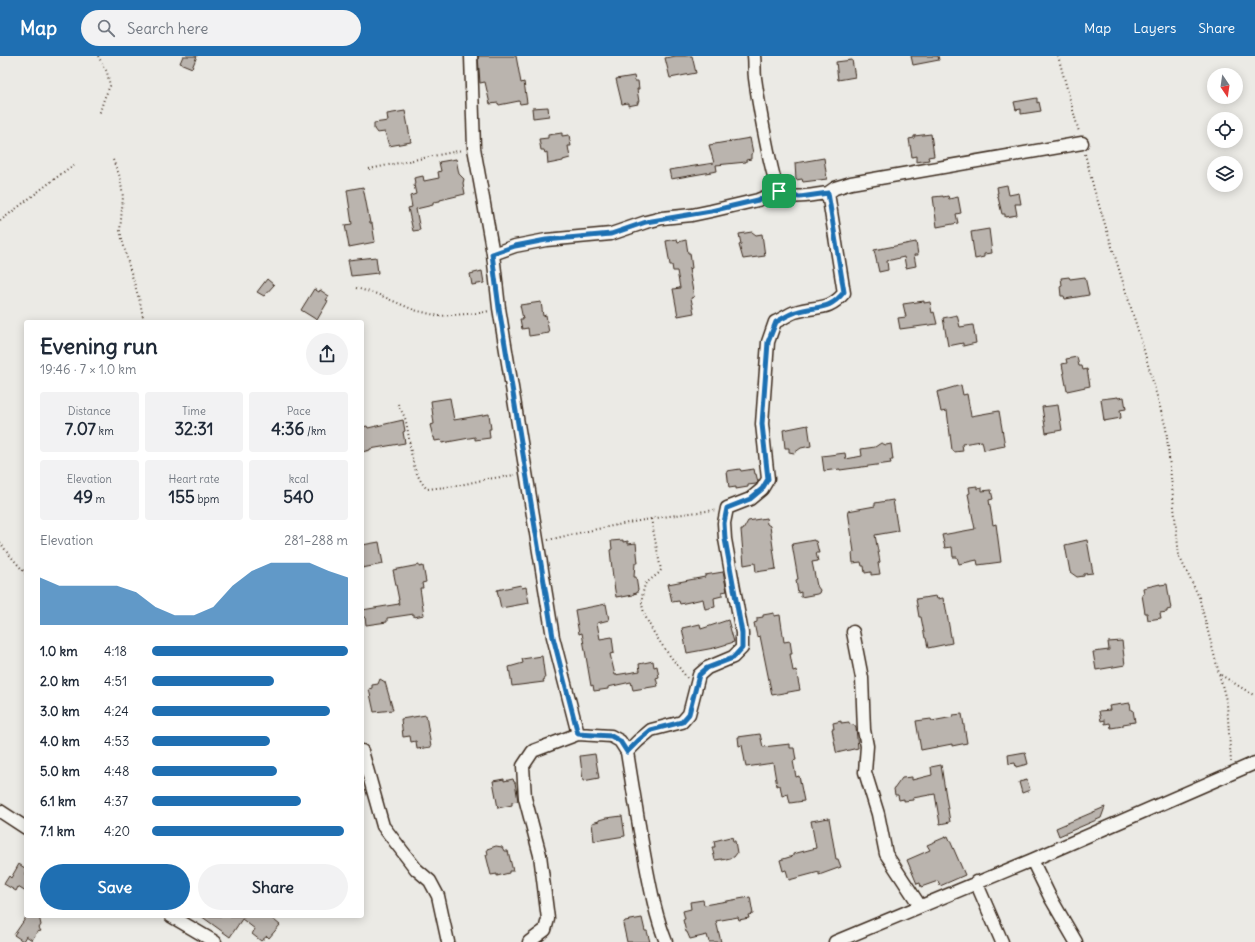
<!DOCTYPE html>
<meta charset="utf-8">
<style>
:root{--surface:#fff;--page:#f2f2f3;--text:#1f2937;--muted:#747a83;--accent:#1f6fb2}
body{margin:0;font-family:Delius,sans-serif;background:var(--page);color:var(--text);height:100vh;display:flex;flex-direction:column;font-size:15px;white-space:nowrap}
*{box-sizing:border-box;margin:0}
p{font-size:13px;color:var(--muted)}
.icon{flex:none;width:22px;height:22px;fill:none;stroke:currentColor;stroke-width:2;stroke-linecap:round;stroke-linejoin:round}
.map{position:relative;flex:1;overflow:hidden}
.sheet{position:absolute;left:24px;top:264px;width:340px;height:598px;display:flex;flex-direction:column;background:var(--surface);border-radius:4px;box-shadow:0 2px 10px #0003}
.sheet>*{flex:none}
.needle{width:26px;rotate:167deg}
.controls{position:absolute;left:1207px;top:12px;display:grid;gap:8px}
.controls a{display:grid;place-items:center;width:36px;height:36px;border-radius:50%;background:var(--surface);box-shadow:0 2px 10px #0003;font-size:20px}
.pin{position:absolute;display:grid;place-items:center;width:34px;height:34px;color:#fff;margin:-17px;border-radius:8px;box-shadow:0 2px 6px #0006}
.round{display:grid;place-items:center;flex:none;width:42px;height:42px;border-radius:21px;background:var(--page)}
.summary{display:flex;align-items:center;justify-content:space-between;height:68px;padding:0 16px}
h1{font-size:22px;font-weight:700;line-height:30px}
.figures{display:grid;grid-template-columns:repeat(3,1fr);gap:6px;height:68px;padding:4px 16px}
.figures div{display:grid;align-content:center;border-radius:4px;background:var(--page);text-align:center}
.figures b{font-size:17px;font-weight:700}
.figures small{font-size:11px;font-weight:400}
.figures p{font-size:11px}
.chart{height:112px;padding:8px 16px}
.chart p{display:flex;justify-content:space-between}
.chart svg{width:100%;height:72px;margin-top:4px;fill:var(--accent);opacity:.7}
.cta{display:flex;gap:8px;margin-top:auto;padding:8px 16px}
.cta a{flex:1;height:46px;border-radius:24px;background:var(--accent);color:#fff;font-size:16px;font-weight:700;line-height:46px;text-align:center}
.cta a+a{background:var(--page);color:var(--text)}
ul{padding:0 16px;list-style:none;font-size:13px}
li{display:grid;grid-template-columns:64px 48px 1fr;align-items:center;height:30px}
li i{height:10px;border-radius:5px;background:var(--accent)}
header{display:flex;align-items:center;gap:24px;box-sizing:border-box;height:56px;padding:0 20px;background:var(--accent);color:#fff}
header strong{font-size:19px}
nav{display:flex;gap:22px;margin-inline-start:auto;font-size:14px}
.search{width:280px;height:36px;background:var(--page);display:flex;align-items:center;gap:10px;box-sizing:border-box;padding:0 14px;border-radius:22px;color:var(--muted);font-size:15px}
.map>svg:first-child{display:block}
.building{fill:#bab4ae;stroke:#3b2a1e}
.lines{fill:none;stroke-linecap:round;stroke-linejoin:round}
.street-casing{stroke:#3b2a1e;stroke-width:15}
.path{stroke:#3b2a1e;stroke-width:2;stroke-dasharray:1 3;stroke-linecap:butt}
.street{stroke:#f6f6f2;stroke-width:12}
.route-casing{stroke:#fff;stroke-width:8}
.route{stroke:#1f6fb2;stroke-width:5}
</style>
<header>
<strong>Map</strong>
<div class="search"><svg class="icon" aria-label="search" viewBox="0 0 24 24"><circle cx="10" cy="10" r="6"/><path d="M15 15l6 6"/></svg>Search here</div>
<nav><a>Map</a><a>Layers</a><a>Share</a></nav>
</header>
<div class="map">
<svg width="1255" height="886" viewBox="0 0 1255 886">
<rect width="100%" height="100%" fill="#ebeae5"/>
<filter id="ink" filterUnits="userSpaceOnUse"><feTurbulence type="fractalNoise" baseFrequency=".025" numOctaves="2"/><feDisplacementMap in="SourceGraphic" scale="8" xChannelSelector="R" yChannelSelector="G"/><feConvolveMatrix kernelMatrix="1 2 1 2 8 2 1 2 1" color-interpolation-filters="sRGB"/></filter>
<g filter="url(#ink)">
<path class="building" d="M183,0H197L192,12L180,7Z
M478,0H516L521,27L524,26L527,47L520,48L519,45L499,49L498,47L490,48L485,26L480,27Z
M676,0H692L696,17L670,22L665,2Z
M911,0H938L939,4L913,9Z
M852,4L855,21L838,24L836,6Z
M634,20L635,25H638L639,33H637L639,46H637L638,48L628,50V47L622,48L616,23Z
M1037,42V47L1039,46L1041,55L1021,58V53L1016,54L1014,46Z
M548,51L549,60L533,62L532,52Z
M405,55L411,86L389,90L385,76L377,77L374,73V67L388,65L387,58Z
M562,77V80L569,79L571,90H568L570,102L563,104V105L548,108L547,96L545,97L544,94H541L539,83L548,82V79Z
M931,78L934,100L928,101L929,104L916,106V100L912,101L909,83L914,82V80Z
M750,82L753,97L751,98V103L746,104V106L716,109L717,115L671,123L669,114L714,107L709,89Z
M824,102L827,123L803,126L802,123L796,124L795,107Z
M456,103L459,118L464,123L463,127L465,138L440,144V145L433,146V149L416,153L420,174L413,175L408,152L412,151L410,140L416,138L414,129L415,127L414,122L423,120L424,125L439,122L438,116L441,115L439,106Z
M1007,129L1009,139L1019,137L1021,148H1015L1017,159L1005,161V158H1002L997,137H998L997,131Z
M363,131L370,167H372L375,186L349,191L345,169L352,168L347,134Z
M943,140V141L948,140L949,143L958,141L961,157L956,158L958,167L937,171L933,141Z
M989,173L992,197L984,198V201L975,203L971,176Z
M752,176L756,179L762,178L765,200L743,203L739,189L741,188L739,178Z
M677,183L678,186L686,184L688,197H690L692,212L689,213L694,241L691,242L694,257L678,260L673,233L680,232L677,215H673L672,209H670L666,185Z
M916,186L918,199H914L916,210L906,212L904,201L887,205L888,214L879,216L874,194Z
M376,201L378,217L351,220L348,204Z
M482,215L484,227L472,229L470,218Z
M1069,221L1070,223L1085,221L1089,239L1065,243L1064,240H1061L1060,230L1062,229L1061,222Z
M267,223L274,229L264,240L257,236Z
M314,233L319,236L320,234L329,240L326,244L328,245L317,264L301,254Z
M924,245V247L930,246L932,257L934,256L937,268L900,273L898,262L906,261L903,248Z
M541,246L543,260L546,259L549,277L529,280L528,272L522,273L520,263H523L520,249Z
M957,259L960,271L973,269L976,287L963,290V287L948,290L943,262Z
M1077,301L1079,310H1082L1083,314L1087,313L1090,330L1067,335L1062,308L1067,307L1066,303Z
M961,329L963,339L967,338L971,360L999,355L1005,390L984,394L982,385L962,388L963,395L954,396L953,394H952L947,355L941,356L937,336Z
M1118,341V342L1124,341L1126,353L1120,354L1121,362L1104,365L1101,343Z
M450,342L454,364L489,358L491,373H489L490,382L475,384V381L442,387L441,384L435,385L434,381H433L430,369L434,368L431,345Z
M1058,349L1062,374L1046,377L1042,351Z
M403,364L405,375L403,376L405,387L370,393V394L362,396V371L367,370L368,372Z
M808,369L811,390L801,392L794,397L789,396V392H785L783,374Z
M881,387L886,389L891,388L893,404H890L891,407L840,414V413L824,415L822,400L845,397L846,403L862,400L861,393L875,391Z
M740,413L741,415L754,413L755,418H756L758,426L756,428L748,429V431L736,433V431L729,432L727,415Z
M977,430V433L982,432V435L991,434L993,443L989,444L993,469L996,468L1001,506L978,509L977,504L959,508L957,501H953L952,491L945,492L942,479L975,473L968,438L970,437L969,431Z
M893,444L898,475L875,479L880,506L878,507L880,518L871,519V516L865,517L864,510H862L861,506L853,507L852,497L854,496L848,455L875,450V447Z
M766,462L767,468L770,470L776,513L756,516L755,507L744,509L741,474H743L748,465Z
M623,484V486L628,485V488L636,487L638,507H635L634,521H636L638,534L637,535V537L633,538V539L622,541V540L616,541L613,522L610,494L612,493L611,485Z
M814,484V485H816L819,497H816L818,505L812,506L817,530L820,534L819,537L817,538L801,541V536L798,537L796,524L798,523L792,488Z
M1087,484L1093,517L1084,518V520L1077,521L1070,516L1065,489Z
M379,486L383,508L362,512V489Z
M419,509V511L423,510L426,526L422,527L423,532H420L424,559L414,561V558L387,562V566L366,569L365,561L362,562V554L399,548L398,544H399L393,514Z
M723,516L727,535L722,536V540L714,542L715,551L705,553L703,543L680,548L679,545L672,546L668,528L705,521V519Z
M1160,528V529L1167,528L1171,553L1167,554V556L1160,557L1161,562L1148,564L1147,557H1145L1142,539L1144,538L1143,532Z
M521,529L522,532L526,531L529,547L501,552L497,534Z
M936,540L937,543L943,542L944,548L945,547L952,587L928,592L926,582H925L921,561H919L916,543Z
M606,548L609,564L597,567L600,583L612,581L614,597L610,598L615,619L640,615L639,608L653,605L654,611L657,610L659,621L656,622L658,630L633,634L631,626L608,631V633L594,635L593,629L591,630L582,577L579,578L575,554Z
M774,557V560L780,559L784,586L790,585L792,598H790L793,615L796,614L800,634L772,639L760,580L757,581L754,567L757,566V562L763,561V559Z
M728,564L734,586L714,592L687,597L682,572L700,568L701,573Z
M1122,585L1125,609L1096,614L1093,596L1109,594L1108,586Z
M542,600L545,623L543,624L544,626L512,630L509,611L523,607L522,603Z
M380,623L385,626L393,654L374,656L369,633L372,632V629L378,628Z
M1130,647L1131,654H1133L1135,666L1123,668V670L1111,672L1110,667L1105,668V664L1101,665L1099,655L1110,654L1109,650Z
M962,658L967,687L952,690V688L921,694L916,665L931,663L932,665L953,661V659Z
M426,659L431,691L417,693L416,685L411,686L410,680L403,681L401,663Z
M841,665V667L849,666V668L854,669L856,672L858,692L841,696L837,697L836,695L832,673H834L833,667Z
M760,678L763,691L790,688V692H794L796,704L793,705L796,721L799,720L804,745L790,747L788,738L782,740L780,729L777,730L773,707L746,711L742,689L739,690L738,681Z
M1025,696L1028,708L1016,711L1015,707L1009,708L1008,699Z
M595,698L599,722L583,725L580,700Z
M941,709L950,766L940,768L935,738L913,742V744L904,745V743L899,744L898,739H895L894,733L902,722L912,721V724L932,719L931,711Z
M504,723V725L513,723L514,726H515L518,745L512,746V749L498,752L493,725Z
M1027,724L1030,734L1022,737L1019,726Z
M1105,751L1101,762L1059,780L1056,772Z
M622,760L625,780L594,785L592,767L599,765V764L606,762Z
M829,762L836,803H838L841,811L819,819V816L789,824L786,814L783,815L780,804L793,800V798L816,792L811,765Z
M948,780L965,819L940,830L938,825L921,831L920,827L917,828L907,804L930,794L927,789Z
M730,781V782L732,781L733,785H735L737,797L734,801L722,804V803L715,804L712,791H715L714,785Z
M496,790L502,791L504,795H508L513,815H509V817L497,820V818L491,819L486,799H488L487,793Z
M19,808L26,813V836L18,831L16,835L4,828L9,820L11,822Z
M750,841L753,858L748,859L749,862L739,864L738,861L716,865L721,886H709L707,879L690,883L687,876H686L683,864L685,863L683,855L691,853L690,846L703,844L704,849Z
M27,860H39L41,869L39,872L41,875L37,876L32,884L26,880L23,885L14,879Z
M201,860H269L280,869L269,882L267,880L261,885L252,878L255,873L242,863L230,881Z
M642,862L645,875H647L650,886H627L623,868L625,865Z"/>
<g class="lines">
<defs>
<path id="street" d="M471,0L474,92L493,198L499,252L553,581L578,678L611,680L620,685L627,696C633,734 639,771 646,809C651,835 656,861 666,886
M754,0C755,7 754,14 755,22C757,37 772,128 780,136C791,145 815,138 828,137
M493,198L515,190L546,184L611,178L646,166L662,162L692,159L711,155L758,144L779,135
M853,576L862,622L864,674L867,690L865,716L878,758L886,798L920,850
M362,695L383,770L416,813L430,825L438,840L448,886
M627,696L638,685L651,674L682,666L689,658L699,619L707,612L733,601L742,592V577L725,483L724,467L727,452L750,443L762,433L768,423L762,368L768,286L775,266C782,263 789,258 795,256C817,249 828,256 844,237L828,137L835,132L851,127L1082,87
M0,755L26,772
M1032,804L1050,841L1076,886
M976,826L1002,886
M171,860L215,886
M529,886L545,874L548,863L540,799L525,742L523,710L533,695L578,678
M835,886L1032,804L1255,707"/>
</defs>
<use href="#street" class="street-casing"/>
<path class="path" d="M98,0L107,16L110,30L104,43L99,59
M1058,0L1079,76
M1085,98L1094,133L1141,284L1166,372L1179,500L1199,541L1227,648L1231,706
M113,104L120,121L123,141L120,175L129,210L140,246L144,266
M369,113L463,94
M0,165L48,128L69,112L75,109
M356,232L377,238L414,254L439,260L480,257L489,255
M398,348C400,353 403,357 405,362C412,387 408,412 427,433L456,430L487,423L515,419
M651,463L661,514L659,517L645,528C644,533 642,538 642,543C640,566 674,604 687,622
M548,484C603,471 659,460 716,454
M0,486L6,495L26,518
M1221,619L1255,640"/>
<use href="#street" class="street"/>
</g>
</g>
<g class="lines" filter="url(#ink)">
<defs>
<path id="route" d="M779,135L788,140L800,141L828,137L844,236C828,256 817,249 796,256C789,258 782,263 776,266L768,286L762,368L768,423L762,433L750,443L727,452L724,467L725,483L742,577V592L733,602L707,612L699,619L689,658L682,666L651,674L638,685L627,696L620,685L611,680L578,678L553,581L499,252L492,198L515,190L546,184L611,178L646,166L711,155L758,144Z"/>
</defs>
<use href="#route" class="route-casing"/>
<use href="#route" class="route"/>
</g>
</svg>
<div class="controls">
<a><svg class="needle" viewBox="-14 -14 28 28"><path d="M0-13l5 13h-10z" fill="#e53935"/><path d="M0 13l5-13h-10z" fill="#747a83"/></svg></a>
<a><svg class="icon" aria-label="locate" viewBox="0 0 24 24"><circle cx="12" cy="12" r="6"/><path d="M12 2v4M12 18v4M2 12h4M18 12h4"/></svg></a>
<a><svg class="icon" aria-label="layers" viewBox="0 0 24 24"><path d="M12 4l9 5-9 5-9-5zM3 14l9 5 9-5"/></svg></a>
</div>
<div class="pin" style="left:779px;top:135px;background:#1e9e55"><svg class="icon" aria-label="arrive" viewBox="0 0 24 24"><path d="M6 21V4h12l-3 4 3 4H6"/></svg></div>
<section class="sheet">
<div class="summary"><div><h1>Evening run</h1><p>19:46 · 7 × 1.0 km</p></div><a class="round"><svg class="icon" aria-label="share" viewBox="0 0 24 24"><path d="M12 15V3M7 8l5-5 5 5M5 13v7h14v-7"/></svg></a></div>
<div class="figures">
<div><p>Distance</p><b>7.07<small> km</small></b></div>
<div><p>Time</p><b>32:31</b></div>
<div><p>Pace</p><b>4:36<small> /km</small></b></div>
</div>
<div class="figures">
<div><p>Elevation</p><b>49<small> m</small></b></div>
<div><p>Heart rate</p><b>155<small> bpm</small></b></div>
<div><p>kcal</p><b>540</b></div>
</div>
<div class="chart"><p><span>Elevation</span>281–288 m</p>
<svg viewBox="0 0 160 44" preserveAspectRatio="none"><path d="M0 44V15L10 20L20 20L30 20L40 20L50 24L60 33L70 38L80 38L90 33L100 20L110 11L120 6L130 6L140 6L150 11L160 15V44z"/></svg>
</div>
<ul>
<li><b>1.0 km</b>4:18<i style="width:100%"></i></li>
<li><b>2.0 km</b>4:51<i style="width:62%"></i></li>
<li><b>3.0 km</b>4:24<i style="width:91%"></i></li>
<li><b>4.0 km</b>4:53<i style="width:60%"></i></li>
<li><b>5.0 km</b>4:48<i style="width:64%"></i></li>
<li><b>6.1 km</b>4:37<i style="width:76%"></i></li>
<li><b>7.1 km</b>4:20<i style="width:98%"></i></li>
</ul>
<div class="cta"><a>Save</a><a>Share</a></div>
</section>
</div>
